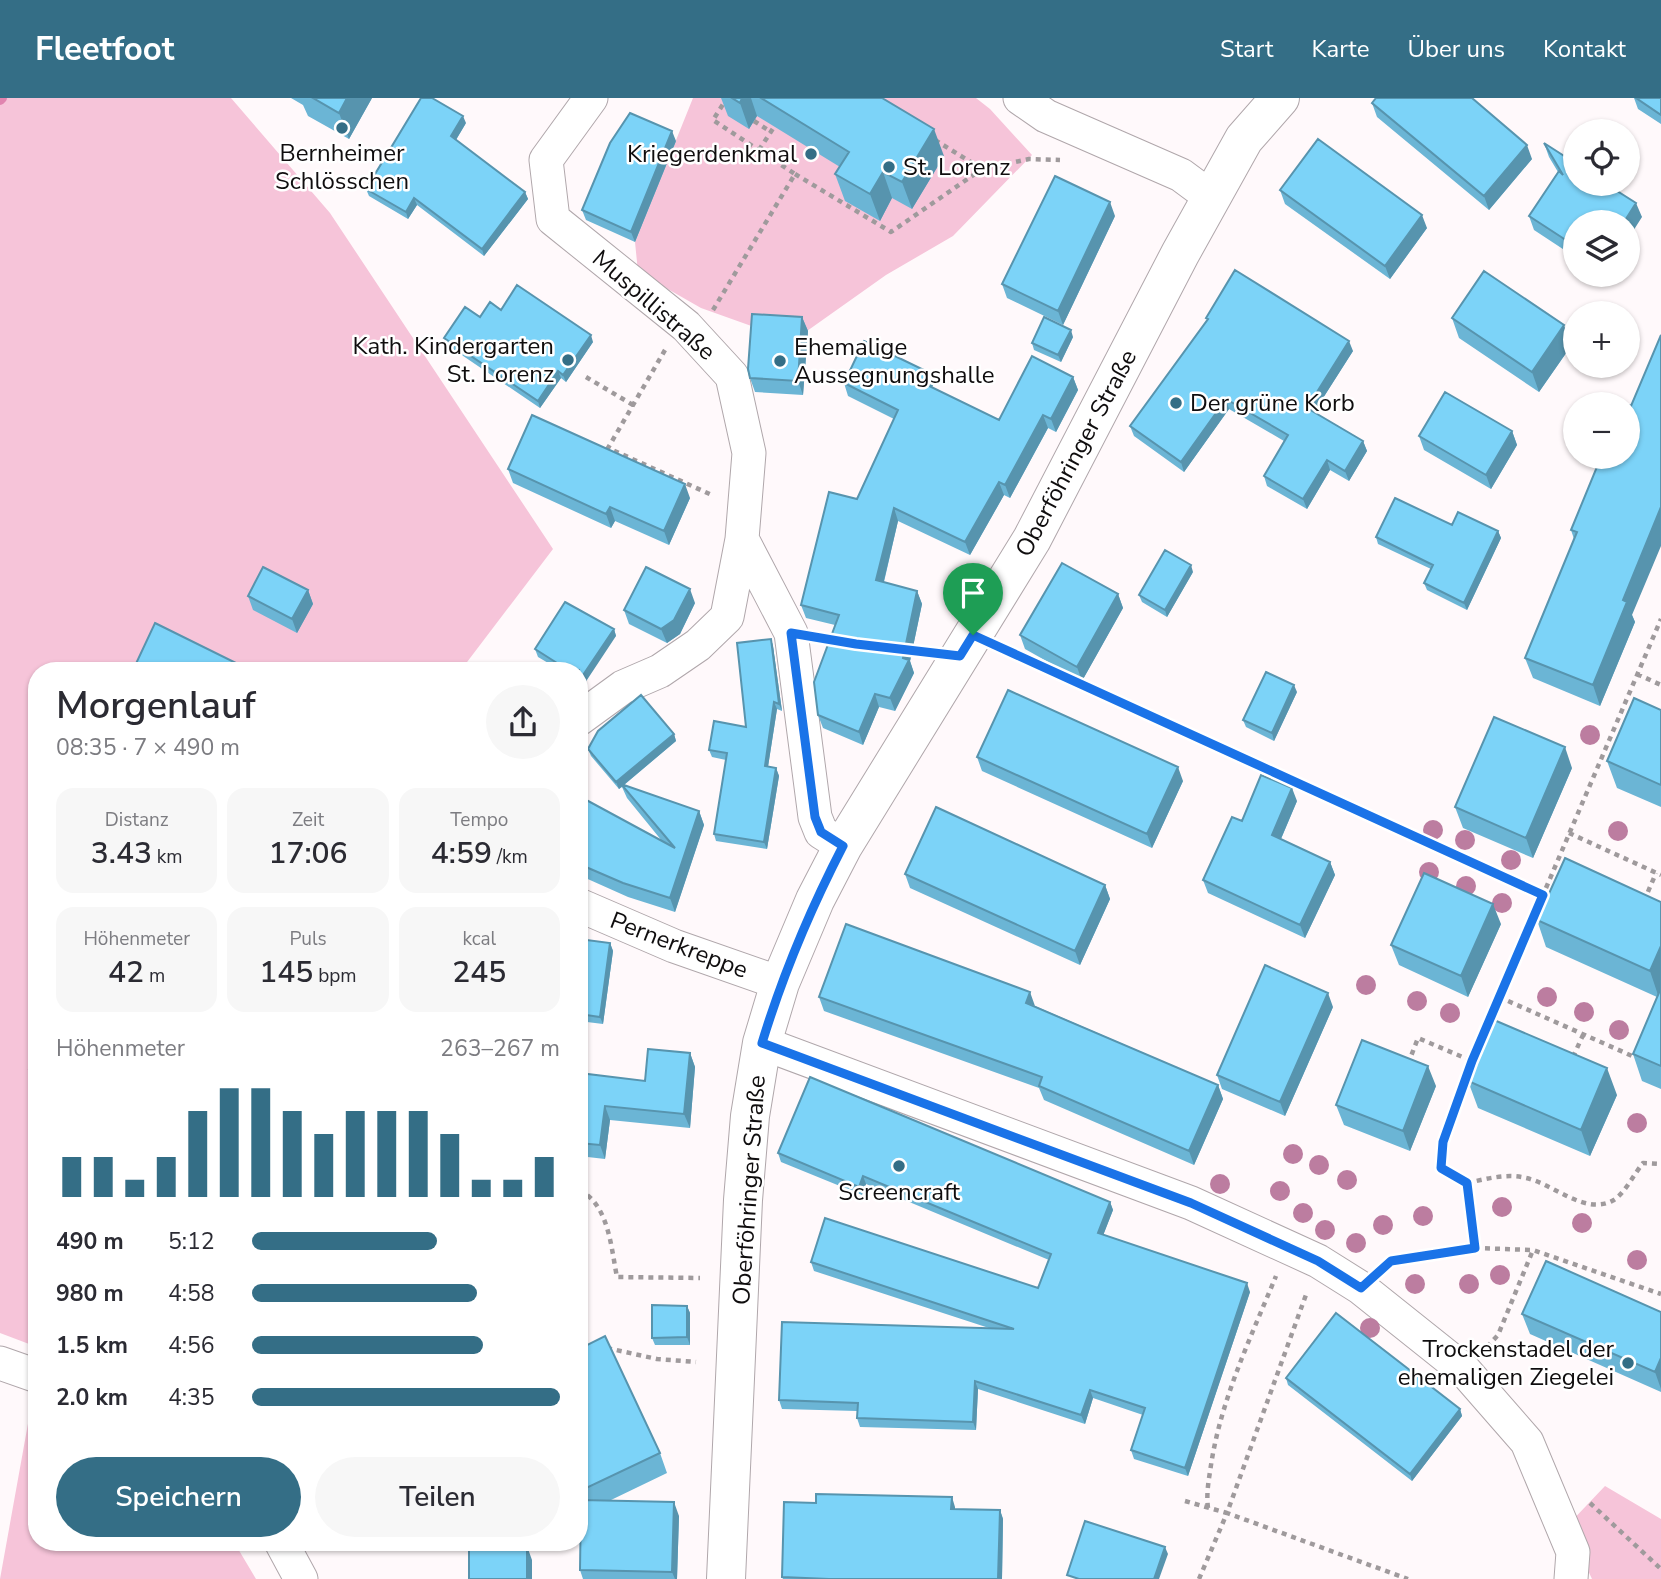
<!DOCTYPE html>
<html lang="de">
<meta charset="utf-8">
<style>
:root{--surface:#fff;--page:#f7f7f7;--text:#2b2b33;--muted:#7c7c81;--accent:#346e86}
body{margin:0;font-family:"Nunito Sans",sans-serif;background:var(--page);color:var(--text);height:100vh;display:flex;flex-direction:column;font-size:26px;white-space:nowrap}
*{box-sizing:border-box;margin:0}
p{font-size:23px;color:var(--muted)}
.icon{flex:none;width:38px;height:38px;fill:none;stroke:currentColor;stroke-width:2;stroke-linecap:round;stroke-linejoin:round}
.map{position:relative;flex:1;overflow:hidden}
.drawer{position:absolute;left:28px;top:564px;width:560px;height:889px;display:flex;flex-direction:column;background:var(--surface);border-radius:28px;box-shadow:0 2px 5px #0004}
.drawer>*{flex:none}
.buttons{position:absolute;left:1563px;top:21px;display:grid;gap:14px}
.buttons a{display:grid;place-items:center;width:77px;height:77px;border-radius:50%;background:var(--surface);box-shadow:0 2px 5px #0004;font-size:35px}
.pin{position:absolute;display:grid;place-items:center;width:60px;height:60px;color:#fff;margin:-72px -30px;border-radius:50% 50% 50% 0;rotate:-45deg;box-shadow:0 0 7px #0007}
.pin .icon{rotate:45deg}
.round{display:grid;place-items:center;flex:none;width:74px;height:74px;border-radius:37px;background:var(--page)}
.headline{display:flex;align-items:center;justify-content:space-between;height:119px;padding:0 28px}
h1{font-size:38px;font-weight:600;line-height:52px}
.metrics{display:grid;grid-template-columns:repeat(3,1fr);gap:10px;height:119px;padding:7px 28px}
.metrics div{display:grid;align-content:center;border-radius:18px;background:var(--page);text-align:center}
.metrics b{font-size:30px;font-weight:600}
.metrics small{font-size:19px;font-weight:400}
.metrics p{font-size:19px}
.chart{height:196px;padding:14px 28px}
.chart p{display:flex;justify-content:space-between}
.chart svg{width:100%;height:126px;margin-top:7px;stroke:var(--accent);stroke-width:6}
.cta{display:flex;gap:14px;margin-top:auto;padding:14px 28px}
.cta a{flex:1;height:80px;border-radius:42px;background:var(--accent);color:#fff;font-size:28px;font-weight:600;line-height:80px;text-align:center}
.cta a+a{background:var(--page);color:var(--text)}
ul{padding:0 28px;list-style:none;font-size:23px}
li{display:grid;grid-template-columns:112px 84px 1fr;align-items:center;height:52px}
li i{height:18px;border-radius:9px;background:var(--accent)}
header{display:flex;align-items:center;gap:42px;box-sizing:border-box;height:98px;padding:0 35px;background:var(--accent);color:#fff}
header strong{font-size:33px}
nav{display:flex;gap:38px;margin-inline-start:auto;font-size:24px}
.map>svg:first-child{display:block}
.green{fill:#f6c4d9}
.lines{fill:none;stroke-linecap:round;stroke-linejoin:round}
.stream{stroke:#e084af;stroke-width:10}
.minor-casing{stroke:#b0a7ab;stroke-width:35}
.major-casing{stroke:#b0a7ab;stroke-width:40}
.path{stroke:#9f9a9c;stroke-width:4.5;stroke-dasharray:5 5;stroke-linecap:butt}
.minor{stroke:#fff;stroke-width:33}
.major{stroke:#fff;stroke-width:38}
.tree{fill:#bc7da0}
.wall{fill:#6bb5d5}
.shaded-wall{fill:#5794ae}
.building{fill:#7cd3f8;stroke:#5794ae;stroke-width:2}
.route-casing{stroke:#fff;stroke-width:14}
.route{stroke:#1a73e8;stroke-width:9}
.poi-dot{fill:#346e86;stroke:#fff;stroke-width:2.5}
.labels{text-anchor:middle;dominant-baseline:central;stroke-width:5;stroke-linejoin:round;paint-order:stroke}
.poi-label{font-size:24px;fill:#0f0d0e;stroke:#fff;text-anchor:end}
.street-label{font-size:24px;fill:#0f0d0e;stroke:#fff}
</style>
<header>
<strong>Fleetfoot</strong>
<nav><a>Start</a><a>Karte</a><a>Über uns</a><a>Kontakt</a></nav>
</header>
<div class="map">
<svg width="1661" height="1481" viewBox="0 0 1661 1481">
<rect width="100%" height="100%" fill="#fff9fb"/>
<path class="green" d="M0,0H231L330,115L553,451L461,572H37V1249L0,1235Z
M693,0H976L990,11L1032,57L953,138L886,177L807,233L757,230L701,210L638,174L635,144Z
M29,1320L37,1323V1444H234L256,1481H0Z
M1605,1388L1661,1421V1481H1592L1567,1428Z"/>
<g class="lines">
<path class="stream" d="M0,2L2,0"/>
<defs>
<path id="minor" d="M591,0L546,62L553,121L686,228L732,278L749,355L742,441L791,535L815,719L821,734L843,748
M1020,0L1046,18L1181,77L1212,100
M579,621L623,589L660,573L698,547L727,519L742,441
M579,807L674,848L780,885
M762,945L1191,1105L1318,1163L1361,1190L1465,1273L1527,1344L1573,1454L1571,1481
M0,1265L37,1278
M281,1444L301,1481"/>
<path id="major" d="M726,1481L743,1102L750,1018L762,945L780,885L815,802L843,748L1032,441L1180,156L1244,41L1280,0"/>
</defs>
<use href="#minor" class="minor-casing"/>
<use href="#major" class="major-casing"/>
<path class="path" d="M754,23L771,34
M935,42L982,71L1029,61L1060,62
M759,52L774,29
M795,76L891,134L982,71
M713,212L795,76L713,22L727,0
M665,252L608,350L714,398
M586,279L633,307
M1005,552L1543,797
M1637,576L1661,587
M1569,735L1661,777
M1644,803L1656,775
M1499,899L1639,961
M1573,959L1583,937
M1408,966L1418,940L1472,963
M29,973L37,967
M1467,1085C1486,1081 1507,1075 1526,1080C1554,1086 1584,1117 1612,1103C1624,1097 1634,1076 1643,1065L1661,1066
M579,1092C609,1106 611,1150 617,1179L700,1180
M1475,1150L1533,1152L1661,1196
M1384,1169L1391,1163L1475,1150L1467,1085L1441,1070L1443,1044L1472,963L1661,521
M1487,1249L1498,1237L1533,1152
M607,1250L657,1261L696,1264
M1185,1403L1227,1415L1307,1194
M1590,1405L1661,1471
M1208,1410C1206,1395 1209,1381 1211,1367C1221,1301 1251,1239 1276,1178
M1199,1481L1227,1415L1408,1481"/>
<use href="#minor" class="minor"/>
<use href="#major" class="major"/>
</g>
<g class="tree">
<circle cx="1590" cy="637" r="10"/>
<circle cx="1433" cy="732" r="10"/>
<circle cx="1618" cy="733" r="10"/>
<circle cx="1465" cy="742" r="10"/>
<circle cx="1511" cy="762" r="10"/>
<circle cx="1429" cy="774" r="10"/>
<circle cx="1466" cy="788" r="10"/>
<circle cx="1502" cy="805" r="10"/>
<circle cx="1366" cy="887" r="10"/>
<circle cx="1547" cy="899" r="10"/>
<circle cx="1417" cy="903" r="10"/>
<circle cx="1584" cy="914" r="10"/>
<circle cx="1450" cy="915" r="10"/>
<circle cx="1619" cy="932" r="10"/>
<circle cx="1637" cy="1025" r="10"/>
<circle cx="1293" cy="1056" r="10"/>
<circle cx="1319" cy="1067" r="10"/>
<circle cx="1347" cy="1082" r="10"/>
<circle cx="1220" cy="1086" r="10"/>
<circle cx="1280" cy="1093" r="10"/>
<circle cx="1502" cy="1109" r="10"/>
<circle cx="1303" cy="1115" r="10"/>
<circle cx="1423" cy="1118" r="10"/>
<circle cx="1582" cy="1125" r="10"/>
<circle cx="1383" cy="1127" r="10"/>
<circle cx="1325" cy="1132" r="10"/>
<circle cx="1356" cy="1145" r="10"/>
<circle cx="1637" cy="1162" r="10"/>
<circle cx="1500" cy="1177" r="10"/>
<circle cx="1415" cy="1186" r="10"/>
<circle cx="1469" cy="1186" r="10"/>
<circle cx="1370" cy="1230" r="10"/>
</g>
<path class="wall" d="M291,0H372L349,41L308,18L303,7Z
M721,0H882L944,58L912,111L892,100L880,123L845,103L835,76L840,69L757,18L749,31L728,18Z
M1634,0H1661V26L1638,11Z
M1372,5L1532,61L1489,112L1377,19Z
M466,25L456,42L525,94L528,101L484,158L417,107L408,121L369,98L366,91Z
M676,43L635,144L586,122L582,112Z
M1544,45L1642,119L1575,124V159L1534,132L1529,118L1558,74L1549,59Z
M1280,92L1427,130L1390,181L1285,106Z
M1115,118L1063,227L1007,200L1002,186Z
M501,212L593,244L566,284L561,280L540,310L447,247L444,240L480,219Z
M802,219L808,233L803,297L755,294L750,280Z
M1206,220L1353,253L1314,314L1363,343L1367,353L1349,383L1330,372L1307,411L1267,388L1264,378L1284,343L1229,311L1184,374L1134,338L1130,328L1207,223Z
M1452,220L1571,248L1539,294L1459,240Z
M1073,239L1061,264L1034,252L1032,245Z
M928,274L933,287L932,289L999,322L1073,279L1078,292L1056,334L1048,330L1010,400L1004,397L970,457L898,423L884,484L917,493L922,506L910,563L914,575L895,613L879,609L863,647L823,630L818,617L835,527L806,520L801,507L857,401L894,321L848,298L844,285Z
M1512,333L1517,347L1491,391L1424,352L1419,338Z
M1601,359L1632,517L1635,524L1600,608L1533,580L1525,560L1574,441L1571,432Z
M508,371L690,400L669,447L615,423L611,430L513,385Z
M1452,427L1498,433L1501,440L1467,512L1427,492L1424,485L1431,471L1378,446L1376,439Z
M1193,474L1167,519L1142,504L1139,497Z
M308,492L313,506L297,535L253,512L248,498Z
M1118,496L1123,510L1082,583L1025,551L1020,537Z
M695,505L680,536L667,545L629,526L624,512Z
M614,531L616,538L555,569L538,559L535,551Z
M771,541L773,548L782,613L777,611L768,669L776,670L779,678L767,751L716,743L714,736L726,662L712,659L709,652L746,629Z
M1297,594L1274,643L1246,629L1243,622Z
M1661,612V709L1617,690L1607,663Z
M674,636L676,643L624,687L699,713L704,727L675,814L628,799L581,778L579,775V698L662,743L627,700L622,689L619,691L591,658L588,651Z
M977,659L1183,683L1152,750L982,673Z
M1572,670L1533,760L1463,730L1455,709Z
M1297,703L1281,741L1330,764L1335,777L1305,840L1208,795L1203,782L1242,723Z
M905,776L1105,787L1110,801L1080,867L910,790Z
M1661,804V991L1642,983L1633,956L1657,899L1546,849L1537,822Z
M1501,826L1468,899L1399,867L1391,847Z
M579,841L610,845L613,853L603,926L579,923Z
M819,899L1035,908L1218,987L1223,1001L1194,1067L1044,1002L1039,990L824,913Z
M1333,909L1285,1018L1222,991L1217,977Z
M690,955L695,969L690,1030L610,1022L605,1061L579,1058V975L645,983Z
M1468,983L1617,997L1590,1058L1478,1010Z
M1436,988L1410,1053L1344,1027L1336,1007Z
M778,1055L1110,1104L1113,1112L1103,1137L1250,1194L1188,1378L1134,1361L1131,1352L1143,1317L1093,1300L1085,1326L978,1291L976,1332L860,1329L857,1320V1313L782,1311L779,1302L989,1230L814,1173L811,1164L1038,1190L1049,1162L866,1086L862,1097L781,1064Z
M579,1182L587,1202L579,1206Z
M687,1208L690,1215V1247H655L652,1240Z
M1661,1214V1294L1530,1236L1522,1216Z
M579,1251L660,1355L667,1375L611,1402L679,1418L677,1481H583L580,1472L582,1402L579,1396Z
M1286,1280L1460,1311L1462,1318L1412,1383L1288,1287Z
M955,1409V1411L1000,1412L1003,1421L1002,1481H783L782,1479Z"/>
<path class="shaded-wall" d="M347,0H372L349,41L339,15Z
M742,0H751L757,18L749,31L740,5Z
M463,18L466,25L454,45L451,38Z
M934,31L944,58L912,111L902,84Z
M672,33L676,43L635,144L631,134Z
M1527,47L1532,61L1489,112L1484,98Z
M883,74L892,100L880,123L870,96Z
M525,94L528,101L484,158L482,151Z
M414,100L417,107L408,121L406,114Z
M1110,104L1115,118L1063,227L1058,213Z
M1636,105L1642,119L1628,141V124H1624Z
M1422,117L1427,130L1390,181L1385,168Z
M802,219L808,233L803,297L798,283Z
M1564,227L1571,248L1539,294L1532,274Z
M1071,232L1073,239L1061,264L1058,257Z
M591,237L593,244L566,284L563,277Z
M1349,243L1353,253L1311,319L1307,310Z
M558,273L561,280L540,310L538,303Z
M928,274L933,287L928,298L923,285Z
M1073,279L1078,292L1056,334L1051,321Z
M1226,301L1229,311L1184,374L1181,364Z
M1043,317L1048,330L1010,400L1005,387Z
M1512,333L1517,347L1491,391L1486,377Z
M1363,343L1367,353L1349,383L1345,373Z
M1327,362L1330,372L1307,411L1303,401Z
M999,384L1004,397L970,457L965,444Z
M685,386L690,400L669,447L664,433Z
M610,409L615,423L611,430L606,416Z
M1661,409V448L1632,517L1635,524L1600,608L1593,587L1623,502Z
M894,410L898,423L881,495L876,482Z
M1498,433L1501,440L1467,512L1464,505Z
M1191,467L1193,474L1167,519L1165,512Z
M690,491L695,505L680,536L667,545L661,531Z
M308,492L313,506L297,535L292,521Z
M917,493L922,506L910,563L914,575L895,613L890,600L903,560Z
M1118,496L1123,510L1082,583L1077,569Z
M614,531L616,538L579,594V583Z
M771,541L773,548L782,613L779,606Z
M236,565L239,572H233Z
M1294,587L1297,594L1274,643L1272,635Z
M875,596L879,609L863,647L859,634Z
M774,604L777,611L767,675L765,668Z
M674,636L676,643L619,691L616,684Z
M1565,649L1572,670L1533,760L1526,740Z
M1178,669L1183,683L1152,750L1147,736Z
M776,670L779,678L767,751L764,744Z
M1292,690L1297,703L1277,750L1272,737Z
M699,713L704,727L675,814L670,800Z
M1330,764L1335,777L1305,840L1300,827Z
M1105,787L1110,801L1080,867L1075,853Z
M1493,806L1501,826L1468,899L1461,878Z
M610,845L613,853L603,926L600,919Z
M1661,848V896L1659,900L1650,873Z
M1030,894L1035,908L1026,905Z
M1328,895L1333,909L1285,1018L1280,1004Z
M690,955L695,969L690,1030L684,1016Z
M1428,968L1436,988L1410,1053L1403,1033Z
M1607,970L1617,997L1590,1058L1581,1032Z
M1218,987L1223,1001L1194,1067L1189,1053Z
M605,1008L610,1022L605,1061L600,1047Z
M863,1078L866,1086L862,1097L859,1089Z
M1110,1104L1113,1112L1101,1143L1098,1135Z
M1247,1185L1250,1194L1188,1378L1185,1370Z
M687,1208L690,1215V1247L687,1239Z
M1661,1260V1291L1655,1274Z
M975,1283L978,1291L976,1332L973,1324Z
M1090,1292L1093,1300L1085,1326L1081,1317Z
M1460,1311L1462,1318L1412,1383L1410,1376Z
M952,1399L955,1409V1420L951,1411Z
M674,1404L679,1418L677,1481H675L672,1474Z
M1000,1412L1003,1421L1002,1481H998Z
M527,1448L532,1462V1481H527Z
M1165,1449L1168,1456L1159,1481H1154Z"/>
<path class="building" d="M313,0H347L339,15Z
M421,0H432L463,18L451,38L525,94L482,151L414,100L406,114L366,91Z
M732,0H742L740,5Z
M761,0H882L934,31L902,84L883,74L870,96L835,76L849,54Z
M1376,0H1472L1527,47L1484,98L1372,5Z
M1636,0H1661V17Z
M630,15L672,33L631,134L582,112L610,45Z
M1318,41L1422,117L1385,168L1280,92Z
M1544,45L1575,65V86H1606L1636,105L1624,124H1575V148L1529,118L1559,73L1563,77Z
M1055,78L1110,104L1058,213L1002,186Z
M1235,172L1349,243L1307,310L1363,343L1345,373L1327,362L1303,401L1264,378L1288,337L1226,301L1181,364L1130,328L1208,221L1206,220Z
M1484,173L1564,227L1532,274L1452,220Z
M517,187L591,237L563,277L558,273L538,303L444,240L465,209L480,219L490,204L501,212Z
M752,216L802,219L798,283L750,280L748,271Z
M1044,219L1071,232L1058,257L1032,245Z
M1661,237V409L1623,502L1627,504L1593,587L1525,560L1577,434L1571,432L1601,359H1628V307L1631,308Z
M864,243L928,274L923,285L999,322L1032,258L1073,279L1051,321L1043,317L1005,387L999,384L965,444L894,410L876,482L917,493L903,560L909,562L890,600L875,596L859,634L818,617L814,584L839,517L801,507L829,394L857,401L898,312L844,285Z
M1445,294L1512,333L1486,377L1419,338Z
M532,317L685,386L664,433L610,409L606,416L508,371Z
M1395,400L1452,427L1458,414L1498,433L1464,505L1424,485L1433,467L1376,439Z
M1165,452L1191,467L1165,512L1139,497Z
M1062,465L1118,496L1077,569L1020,537Z
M263,469L308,492L292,521L248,498Z
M646,469L690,491L674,522L661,531L624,512Z
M565,504L614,531L579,583V572H553L557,565L535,551Z
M155,525L236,565L233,572H133Z
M771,541L779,606L774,604L765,668L776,670L764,744L714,736L727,655L709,652L714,623L746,629L737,545Z
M1266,574L1294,587L1272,635L1243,622Z
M1008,592L1178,669L1147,736L977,659Z
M641,597L674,636L616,684L588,651L598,633Z
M1634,600L1661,612V687L1607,663Z
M1494,619L1565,649L1526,740L1455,709Z
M1261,677L1292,690L1272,737L1330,764L1300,827L1203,782L1232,719L1242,723Z
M621,686L699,713L670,800L623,785L579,766V698L675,750Z
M936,709L1105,787L1075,853L905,776Z
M1565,760L1661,804V848L1650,873L1537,822Z
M1424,775L1493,806L1461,878L1391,847Z
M846,826L1030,894L1026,905L1218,987L1189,1053L1039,988L1042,979L819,899Z
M579,841L610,845L600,919L579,916Z
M1265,867L1328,895L1280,1004L1217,977Z
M1661,890V968L1633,956Z
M1494,922L1607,970L1581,1032L1468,983Z
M1362,942L1428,968L1403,1033L1336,1007Z
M648,951L690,955L684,1016L605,1008L600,1047L579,1045V975L645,983Z
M810,979L1110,1104L1098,1135L1247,1185L1185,1370L1131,1352L1145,1310L1090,1292L1081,1317L975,1283L973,1324L857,1320L858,1305L779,1302L782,1224L1014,1231L811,1164L825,1120L1038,1190L1051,1156L863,1078L859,1089L778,1055Z
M1546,1163L1661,1214V1260L1655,1274L1522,1216Z
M652,1207L687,1208V1239L652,1240Z
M1336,1215L1460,1311L1410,1376L1286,1280Z
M605,1238L660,1355L580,1393L579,1251Z
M816,1396L952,1399L951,1411L1000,1412L998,1481H829L782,1479L784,1404L816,1405Z
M581,1402L674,1404L672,1474L580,1472Z
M1085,1423L1165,1449L1154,1481H1079L1067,1477Z
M469,1448H527V1481H469Z"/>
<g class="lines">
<defs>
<path id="route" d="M791,535L856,546L960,558L973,537L1543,797L1472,963L1443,1044L1441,1070L1467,1085L1475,1150L1391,1163L1361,1190L1318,1163L1191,1105L762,945C783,876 810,812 843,748L821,734L815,719Z"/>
</defs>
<use href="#route" class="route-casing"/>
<use href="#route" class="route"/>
</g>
<g class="poi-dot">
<circle cx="342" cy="30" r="7"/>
<circle cx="811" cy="56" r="7"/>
<circle cx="889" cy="69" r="7"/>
<circle cx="568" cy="262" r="7"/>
<circle cx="780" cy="263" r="7"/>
<circle cx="1176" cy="305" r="7"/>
<circle cx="899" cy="1068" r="7"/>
<circle cx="1628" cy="1265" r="7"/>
</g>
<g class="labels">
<g class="poi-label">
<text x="342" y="55" text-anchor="middle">Bernheimer<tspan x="342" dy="28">Schlösschen</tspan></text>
<text x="797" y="56">Kriegerdenkmal</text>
<text x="903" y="69" text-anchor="start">St. Lorenz</text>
<text x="554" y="248">Kath. Kindergarten<tspan x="554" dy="28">St. Lorenz</tspan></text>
<text x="794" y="249" text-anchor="start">Ehemalige<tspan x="794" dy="28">Aussegnungshalle</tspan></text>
<text x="1190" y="305" text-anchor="start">Der grüne Korb</text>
<text x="899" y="1094" text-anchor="middle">Screencraft</text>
<text x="1614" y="1251">Trockenstadel der<tspan x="1614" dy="28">ehemaligen Ziegelei</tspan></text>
</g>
<g class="street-label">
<text transform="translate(654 207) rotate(41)">Muspillistraße</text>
<text transform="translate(1076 355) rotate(-62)">Oberföhringer Straße</text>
<text transform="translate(679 847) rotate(21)">Pernerkreppe</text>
<text transform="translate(749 1092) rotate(-86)">Oberföhringer Straße</text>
</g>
</g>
</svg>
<div class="buttons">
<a><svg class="icon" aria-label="locate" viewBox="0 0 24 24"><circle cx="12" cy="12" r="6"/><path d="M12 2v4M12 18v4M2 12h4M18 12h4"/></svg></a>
<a><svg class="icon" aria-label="layers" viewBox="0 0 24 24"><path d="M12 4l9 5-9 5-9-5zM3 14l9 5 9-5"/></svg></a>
<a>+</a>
<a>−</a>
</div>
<div class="pin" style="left:973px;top:537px;background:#1e9e55"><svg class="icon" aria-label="arrive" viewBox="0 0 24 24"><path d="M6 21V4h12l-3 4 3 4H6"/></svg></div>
<section class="drawer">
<div class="headline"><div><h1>Morgenlauf</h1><p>08:35 · 7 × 490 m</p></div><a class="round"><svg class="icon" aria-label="share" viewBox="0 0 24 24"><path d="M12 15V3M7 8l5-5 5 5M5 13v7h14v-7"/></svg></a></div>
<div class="metrics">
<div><p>Distanz</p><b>3.43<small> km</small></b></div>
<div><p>Zeit</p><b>17:06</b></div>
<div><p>Tempo</p><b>4:59<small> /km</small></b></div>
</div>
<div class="metrics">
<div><p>Höhenmeter</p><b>42<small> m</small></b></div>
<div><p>Puls</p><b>145<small> bpm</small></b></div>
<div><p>kcal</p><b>245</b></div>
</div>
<div class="chart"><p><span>Höhenmeter</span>263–267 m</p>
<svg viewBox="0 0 160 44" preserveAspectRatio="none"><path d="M5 44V30M15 44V30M25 44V38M35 44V30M45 44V14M55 44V6M65 44V6M75 44V14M85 44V22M95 44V14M105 44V14M115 44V14M125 44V22M135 44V38M145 44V38M155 44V30"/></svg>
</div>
<ul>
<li><b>490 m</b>5:12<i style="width:60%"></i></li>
<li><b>980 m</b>4:58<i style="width:73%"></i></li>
<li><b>1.5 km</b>4:56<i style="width:75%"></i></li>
<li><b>2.0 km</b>4:35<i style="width:100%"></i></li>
</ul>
<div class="cta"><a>Speichern</a><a>Teilen</a></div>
</section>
</div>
